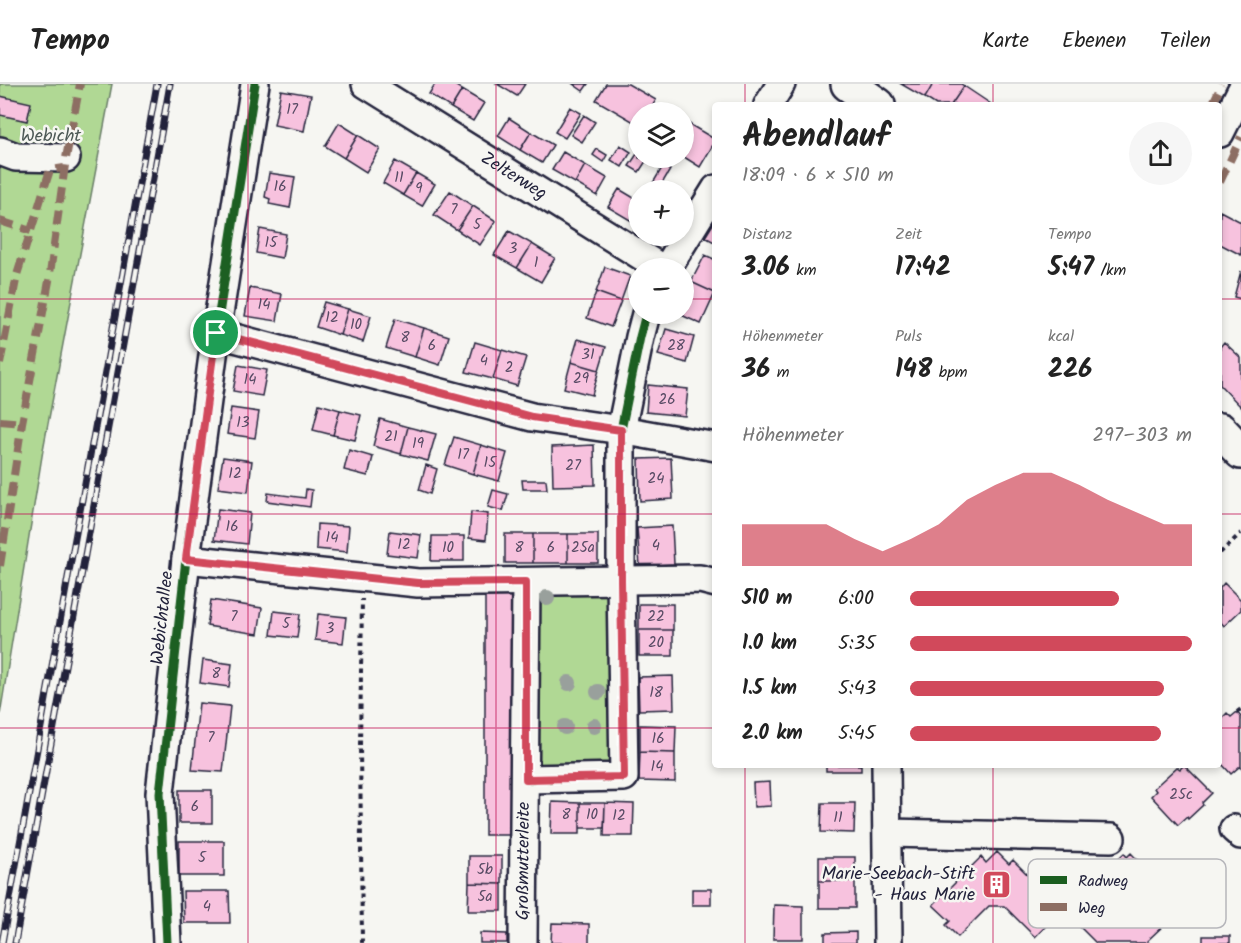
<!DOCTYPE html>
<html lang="de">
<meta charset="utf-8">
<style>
:root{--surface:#fff;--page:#f6f6f6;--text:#222;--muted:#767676;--line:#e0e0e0;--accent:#d1495b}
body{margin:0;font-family:Kalam,sans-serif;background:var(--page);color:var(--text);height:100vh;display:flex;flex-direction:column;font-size:22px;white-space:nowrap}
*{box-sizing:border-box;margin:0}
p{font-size:20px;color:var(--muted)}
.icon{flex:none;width:33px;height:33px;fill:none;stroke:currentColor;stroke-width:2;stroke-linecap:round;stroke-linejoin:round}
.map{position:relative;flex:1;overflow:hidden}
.details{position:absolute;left:712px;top:18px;width:510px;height:666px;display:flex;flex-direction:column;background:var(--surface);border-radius:6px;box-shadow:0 3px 9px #0003}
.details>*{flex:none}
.tools{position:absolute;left:628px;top:18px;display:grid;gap:12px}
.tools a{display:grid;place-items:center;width:66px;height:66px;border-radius:50%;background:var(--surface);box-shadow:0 3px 9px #0003;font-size:30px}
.pin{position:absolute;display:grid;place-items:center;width:51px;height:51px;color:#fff;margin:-26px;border:3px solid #fff;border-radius:50%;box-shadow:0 2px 6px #0007}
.round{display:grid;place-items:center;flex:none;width:63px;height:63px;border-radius:32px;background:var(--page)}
.headline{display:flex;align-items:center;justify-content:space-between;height:102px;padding:0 30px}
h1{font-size:33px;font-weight:800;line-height:45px}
.figures{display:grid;grid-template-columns:repeat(3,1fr);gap:9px;height:102px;padding:6px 30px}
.figures div{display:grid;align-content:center}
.figures b{font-size:26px;font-weight:800}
.figures small{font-size:16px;font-weight:400}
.figures p{font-size:16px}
.chart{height:168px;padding:12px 30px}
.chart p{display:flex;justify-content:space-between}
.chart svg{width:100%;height:108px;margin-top:6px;fill:var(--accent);opacity:.7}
ul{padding:0 30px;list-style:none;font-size:20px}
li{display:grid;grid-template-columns:96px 72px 1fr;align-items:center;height:45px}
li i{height:15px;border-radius:8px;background:var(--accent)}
header{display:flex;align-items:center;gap:36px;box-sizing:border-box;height:84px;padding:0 30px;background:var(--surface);border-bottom:2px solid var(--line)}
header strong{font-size:28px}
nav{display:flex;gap:33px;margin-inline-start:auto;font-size:21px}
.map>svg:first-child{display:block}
.green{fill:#b0d894;stroke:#697d68;stroke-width:1.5}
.building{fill:#f7c2de;stroke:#22223b;stroke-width:1.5}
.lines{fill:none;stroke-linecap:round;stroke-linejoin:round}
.minor-casing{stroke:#22223b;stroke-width:32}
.major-casing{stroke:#22223b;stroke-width:38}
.path{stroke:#22223b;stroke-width:4;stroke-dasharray:4.5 4.5;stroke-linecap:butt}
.minor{stroke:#f6f6f2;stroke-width:27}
.major{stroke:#f6f6f2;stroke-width:33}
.rail-casing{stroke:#22223b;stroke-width:7}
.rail{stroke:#f6f6f2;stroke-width:4.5;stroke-dasharray:14;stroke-linecap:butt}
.quiet{stroke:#8d6e63;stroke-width:8;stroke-dasharray:15 8;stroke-linecap:butt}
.cycleway-casing{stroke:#f6f6f2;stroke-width:13}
.cycleway{stroke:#1b5e20;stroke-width:9}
.tree{fill:#99a09c}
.route-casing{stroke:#fff;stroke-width:12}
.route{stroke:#d1495b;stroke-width:8}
.grid{fill:none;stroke:#c2185b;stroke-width:1.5;stroke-opacity:0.55}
.labels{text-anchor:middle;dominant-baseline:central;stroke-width:5;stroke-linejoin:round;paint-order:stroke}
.number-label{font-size:15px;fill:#574a64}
.park-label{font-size:18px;fill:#4d5956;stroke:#f6f6f2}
.street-label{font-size:18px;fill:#22223b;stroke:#f6f6f2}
.poi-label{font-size:18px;fill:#22223b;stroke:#f6f6f2;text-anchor:end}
.key{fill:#f6f6f2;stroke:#b6b6bb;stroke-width:1.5}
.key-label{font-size:16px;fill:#22223b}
</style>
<header>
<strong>Tempo</strong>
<nav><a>Karte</a><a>Ebenen</a><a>Teilen</a></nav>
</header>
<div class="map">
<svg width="1241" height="859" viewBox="0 0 1241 859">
<rect width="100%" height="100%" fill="#f6f6f2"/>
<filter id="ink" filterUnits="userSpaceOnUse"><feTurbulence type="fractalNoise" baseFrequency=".0167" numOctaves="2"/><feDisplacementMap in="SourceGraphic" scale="12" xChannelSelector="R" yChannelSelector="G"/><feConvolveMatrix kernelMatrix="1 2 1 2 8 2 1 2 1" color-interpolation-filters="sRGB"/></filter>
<g filter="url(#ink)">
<path class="green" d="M0,0H112L43,366L0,631Z
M538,509H611L613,684L537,683Z"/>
<path class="building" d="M435,0H453L462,6L451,24L429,10Z
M497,0H525L517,12Z
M573,0H588L583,7Z
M606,0H628L656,16L649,28H639V41L596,16Z
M901,0H933L925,14Z
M933,0H961L964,2L951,21H936L925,14Z
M964,2L991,20L990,21H951Z
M281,6L311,11L304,47L274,41Z
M462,6L484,19L473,37L451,24Z
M0,12L31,19L27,37L0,31Z
M570,23L581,29L565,54L555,48Z
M584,31L595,38L582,58L571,51Z
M509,34L531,48L520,66L498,52Z
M684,37L716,56L700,83L684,73Z
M339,39L358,51L344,74L325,62Z
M531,48L553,61L542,79L520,66Z
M358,51L380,65L366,88L344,74Z
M620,61L631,68L622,83L611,76Z
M597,65L607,71L603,78L593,71Z
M639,67V74H648L639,88L629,82Z
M563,68L585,81L575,99L552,86Z
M395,77L416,89L403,111L383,99Z
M585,81L607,94L597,112L575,99Z
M663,82L670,86L660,103L653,99Z
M269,89L295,93L290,124L269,120L270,115L265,113Z
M416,89L435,100L422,122L403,111Z
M619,105L639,117V122L630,136L608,123Z
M450,107L473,122L457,146L434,131Z
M473,122L496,137L480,161L457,146Z
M639,122V141L630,136Z
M1220,127L1241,138V171L1220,160Z
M716,135V159L705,153Z
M260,145L286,150L282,174L256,169Z
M509,147L532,160L517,184L494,171Z
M532,160L555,174L541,198L517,184Z
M705,171L716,176L715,209L691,198Z
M605,183L630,192L621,217L596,208Z
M1241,187V215L1234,213Z
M691,198L715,209L701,240L679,230H684V213Z
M250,204L282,210L277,237L245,232Z
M596,208L621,217L611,243L587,234Z
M324,218L348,225L340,251L316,243Z
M348,225L371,232L363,258L340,251Z
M395,235L424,244L415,273L386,264Z
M424,244L449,252L440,281L415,273Z
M666,245L694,253L687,279L658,271Z
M578,255L606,263L599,286L571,278Z
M475,258L502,266L493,295L466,288Z
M1224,258L1241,274V323L1220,301V263Z
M502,266L526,273L517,302L493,295Z
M571,278L599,286L592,311L564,304Z
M238,281L267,286L262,312L233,307Z
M648,301L688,305L685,332L646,328Z
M319,320L340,326L333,351L313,346Z
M231,324L259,328L255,354L227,350Z
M340,326L361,331L355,356L333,351Z
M380,335L408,343L401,370L373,362Z
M408,343L436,350L428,377L401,370Z
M454,353L481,361L473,390L445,381Z
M481,361L507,369L499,397L473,390Z
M594,361L595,401L553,402L552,363Z
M349,366L373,373L368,392L344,386Z
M223,373L252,377L248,408L218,404Z
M671,374L673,415L640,417L639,375Z
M426,381L437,385L430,410L419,406Z
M522,396H546L547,405H523Z
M306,405L312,406L310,423L267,417L268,409L305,414Z
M493,406L508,410L503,427L488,423Z
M218,425L250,429L247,460L214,456Z
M471,428L488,430L486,456L469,454Z
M317,440L349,442L347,468L316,465Z
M672,442L674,480L640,482L637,444Z
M390,447L421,451L418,474L387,470Z
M505,450H533V479H505Z
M533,450H568V479H533Z
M568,450H598V479H568Z
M432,452H464V477H431Z
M1224,499L1241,516V526L1224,542L1220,537V504Z
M485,509H512V751H485Z
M211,516L262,524L258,550L207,542Z
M639,520H673V546H639Z
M274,527L300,530L297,554L271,551Z
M318,530L346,533L343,559L315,556Z
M639,546H673V572H639Z
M203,576L232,580L229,603L200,599Z
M673,592L674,625L639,626L638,593Z
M199,619L230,622L223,688L192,686Z
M1237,628L1241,633V684L1239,683L1231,690L1220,678V636L1227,629L1231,633Z
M640,641L676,642L675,669L640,668Z
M640,668L675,669V698L639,697Z
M826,681H861V687H826Z
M1184,681L1212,709L1202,719L1203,721L1188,735L1187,733L1178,741L1151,712L1156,707L1154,704L1177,683L1180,685Z
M770,698L771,722L754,723L753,699Z
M179,706H212V739H179Z
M552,718L580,719V750H551Z
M580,719H605L604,744H580Z
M605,719L634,720L633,752H604Z
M822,719H855L854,749L821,748Z
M179,757H224V792H179Z
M997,768L1009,780L1013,776L1059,822L1043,838L1046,842L1035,853L1004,822H989L958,853L946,841L950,837L933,821L981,773L986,779Z
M1124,769L1127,773L1131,769L1163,802L1160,806L1180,826L1147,857L1149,859H1096L1079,842L1081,840L1069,827L1094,804L1090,801Z
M469,772H502V800L469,799Z
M819,773H855V797H819Z
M819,797H855V824H819Z
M469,799L502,800V827H468Z
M692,805H711V821H692Z
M183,807H229L230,839H184Z
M774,821L803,822V855H773Z
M552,839L589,840V859H551Z
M856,848V859H825V849Z
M480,849L507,850V859H480Z
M1203,852H1230V859H1203Z"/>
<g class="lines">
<defs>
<g id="minor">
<path id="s1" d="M366,0L661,184"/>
<path d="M768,21L781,0"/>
<path d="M1220,49L1241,7"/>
<path d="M0,67L16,73L66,74"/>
<path d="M667,184L716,105"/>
<path d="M216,249L532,333L621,346L716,363"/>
<path d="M186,475L418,499L700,495L716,499"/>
<path d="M886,681L888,859"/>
<path d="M526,695L624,693L621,496V346L640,253L646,230"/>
<path d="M1234,745L1241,751"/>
<path d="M888,749L1111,754"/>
<path d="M167,859L160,709L186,475L216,249L255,0"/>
<path id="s2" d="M523,859L526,498"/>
</g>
<path id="major" d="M848,0L878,21
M1220,346L1241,368"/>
</defs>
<use href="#minor" class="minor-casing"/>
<use href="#major" class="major-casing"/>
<path class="path" d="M1220,469L1241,449
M1237,628L1241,625
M362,859L360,661L362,515"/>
<use href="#minor" class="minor"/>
<use href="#major" class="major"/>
<defs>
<path id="rail" d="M2,859L157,0
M15,859L170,0"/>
</defs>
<use href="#rail" class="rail-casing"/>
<use href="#rail" class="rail"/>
<path class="quiet" d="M1212,21L1222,0
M1220,98L1241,53
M0,137L31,147
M0,280L17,191L50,86L64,84
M0,337L22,339
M0,482L22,339L49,197L66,74L80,0"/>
<defs>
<path id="cycleway" d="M526,695L624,693L621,496V346L640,253L646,230
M167,859L160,709L186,475L216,249L255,0"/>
</defs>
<use href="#cycleway" class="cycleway-casing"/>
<use href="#cycleway" class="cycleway"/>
</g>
<g class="tree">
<circle cx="547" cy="514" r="8"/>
<circle cx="569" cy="599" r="8"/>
<circle cx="598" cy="608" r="8"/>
<circle cx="594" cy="642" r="8"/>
<circle cx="565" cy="643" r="8"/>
</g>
</g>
<g class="lines" filter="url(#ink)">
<defs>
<path id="route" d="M216,249L532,333L621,346V496L624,693L526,695V498L418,499L186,475Z"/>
</defs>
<use href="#route" class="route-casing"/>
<use href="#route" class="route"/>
</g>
<path class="grid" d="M248,0V859M496,0V859M745,0V21M993,0V21M0,215H639M684,215H716M1220,215H1241M0,430H716M1220,430H1241M0,644H716M1220,644H1241M745,681V859M993,681V859"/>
<defs>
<symbol id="building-square" viewBox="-11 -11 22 22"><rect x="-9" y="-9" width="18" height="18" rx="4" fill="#d1495b" stroke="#f6f6f2"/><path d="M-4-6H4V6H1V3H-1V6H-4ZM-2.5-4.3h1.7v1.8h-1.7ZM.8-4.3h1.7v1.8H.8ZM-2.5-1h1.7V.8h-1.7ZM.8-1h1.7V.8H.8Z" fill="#fff"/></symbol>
</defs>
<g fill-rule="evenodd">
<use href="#building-square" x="980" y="784" width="33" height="33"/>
</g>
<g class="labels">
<g class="number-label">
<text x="292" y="26">17</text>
<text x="399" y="94">11</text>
<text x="280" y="103">16</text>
<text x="419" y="105">9</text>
<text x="454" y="126">7</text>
<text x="477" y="141">5</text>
<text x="271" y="159">15</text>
<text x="513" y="165">3</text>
<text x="536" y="179">1</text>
<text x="264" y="221">14</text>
<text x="332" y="234">12</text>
<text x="356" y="241">10</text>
<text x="405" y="254">8</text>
<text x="432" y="262">6</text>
<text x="676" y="262">28</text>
<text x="588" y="271">31</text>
<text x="484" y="277">4</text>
<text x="509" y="284">2</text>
<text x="581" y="295">29</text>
<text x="250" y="296">14</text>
<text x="667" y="316">26</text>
<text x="243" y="339">13</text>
<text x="391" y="353">21</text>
<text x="418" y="360">19</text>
<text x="463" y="371">17</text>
<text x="490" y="379">15</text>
<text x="573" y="382">27</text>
<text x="235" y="390">12</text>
<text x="656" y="395">24</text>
<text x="232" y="443">16</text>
<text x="332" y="454">14</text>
<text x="404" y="461">12</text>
<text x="656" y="462">4</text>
<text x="448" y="464">10</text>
<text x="519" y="464">8</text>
<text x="551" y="464">6</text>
<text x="583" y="464">25a</text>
<text x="234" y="533">7</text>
<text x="656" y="533">22</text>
<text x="286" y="540">5</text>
<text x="330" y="545">3</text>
<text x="656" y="559">20</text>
<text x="216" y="590">8</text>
<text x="656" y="609">18</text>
<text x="211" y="654">7</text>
<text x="658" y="655">16</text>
<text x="657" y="683">14</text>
<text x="1181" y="711">25c</text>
<text x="195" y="723">6</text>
<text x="566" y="731">8</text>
<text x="592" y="731">10</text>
<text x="619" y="732">12</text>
<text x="838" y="734">11</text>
<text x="202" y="774">5</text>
<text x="485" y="786">5b</text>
<text x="485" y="813">5a</text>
<text x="207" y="823">4</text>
</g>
<g class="park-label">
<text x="51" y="52">Webicht</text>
</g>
<g class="street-label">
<text stroke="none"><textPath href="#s1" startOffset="174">Zelterweg</textPath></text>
<text transform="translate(163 534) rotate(-84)">Webichtallee</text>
<text stroke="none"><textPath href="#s2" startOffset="82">Großmutterleite</textPath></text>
</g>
<g class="poi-label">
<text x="975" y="790">Marie-Seebach-Stift<tspan x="975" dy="21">- Haus Marie</tspan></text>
</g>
</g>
<rect x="1028" y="775" width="198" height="69" rx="9" class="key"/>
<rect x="1040" y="792" width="27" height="8" fill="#1b5e20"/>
<rect x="1040" y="819" width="27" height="8" fill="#8d6e63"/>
<g class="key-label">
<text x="1078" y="802">Radweg</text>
<text x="1078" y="829">Weg</text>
</g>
</svg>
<div class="tools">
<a><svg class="icon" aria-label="layers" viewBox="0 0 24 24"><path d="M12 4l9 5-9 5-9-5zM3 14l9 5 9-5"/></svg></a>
<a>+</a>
<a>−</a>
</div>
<div class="pin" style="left:216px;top:249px;background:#1e9e55"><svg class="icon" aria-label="arrive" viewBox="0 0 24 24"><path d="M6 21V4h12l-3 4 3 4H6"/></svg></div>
<section class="details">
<div class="headline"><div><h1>Abendlauf</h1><p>18:09 · 6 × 510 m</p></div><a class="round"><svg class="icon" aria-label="share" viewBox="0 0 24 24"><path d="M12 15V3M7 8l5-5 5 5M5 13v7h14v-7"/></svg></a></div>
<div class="figures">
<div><p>Distanz</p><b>3.06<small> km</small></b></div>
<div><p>Zeit</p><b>17:42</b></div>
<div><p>Tempo</p><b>5:47<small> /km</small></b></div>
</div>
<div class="figures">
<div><p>Höhenmeter</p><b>36<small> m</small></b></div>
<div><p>Puls</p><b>148<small> bpm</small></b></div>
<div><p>kcal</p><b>226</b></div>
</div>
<div class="chart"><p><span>Höhenmeter</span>297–303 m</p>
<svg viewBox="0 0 160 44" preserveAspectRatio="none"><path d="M0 44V27L10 27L20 27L30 27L40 33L50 38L60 33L70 27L80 17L90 11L100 6L110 6L120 11L130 17L140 22L150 27L160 27V44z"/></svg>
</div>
<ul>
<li><b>510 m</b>6:00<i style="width:74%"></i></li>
<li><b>1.0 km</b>5:35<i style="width:100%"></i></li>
<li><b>1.5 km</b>5:43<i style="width:90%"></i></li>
<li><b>2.0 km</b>5:45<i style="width:89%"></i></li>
</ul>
</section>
</div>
